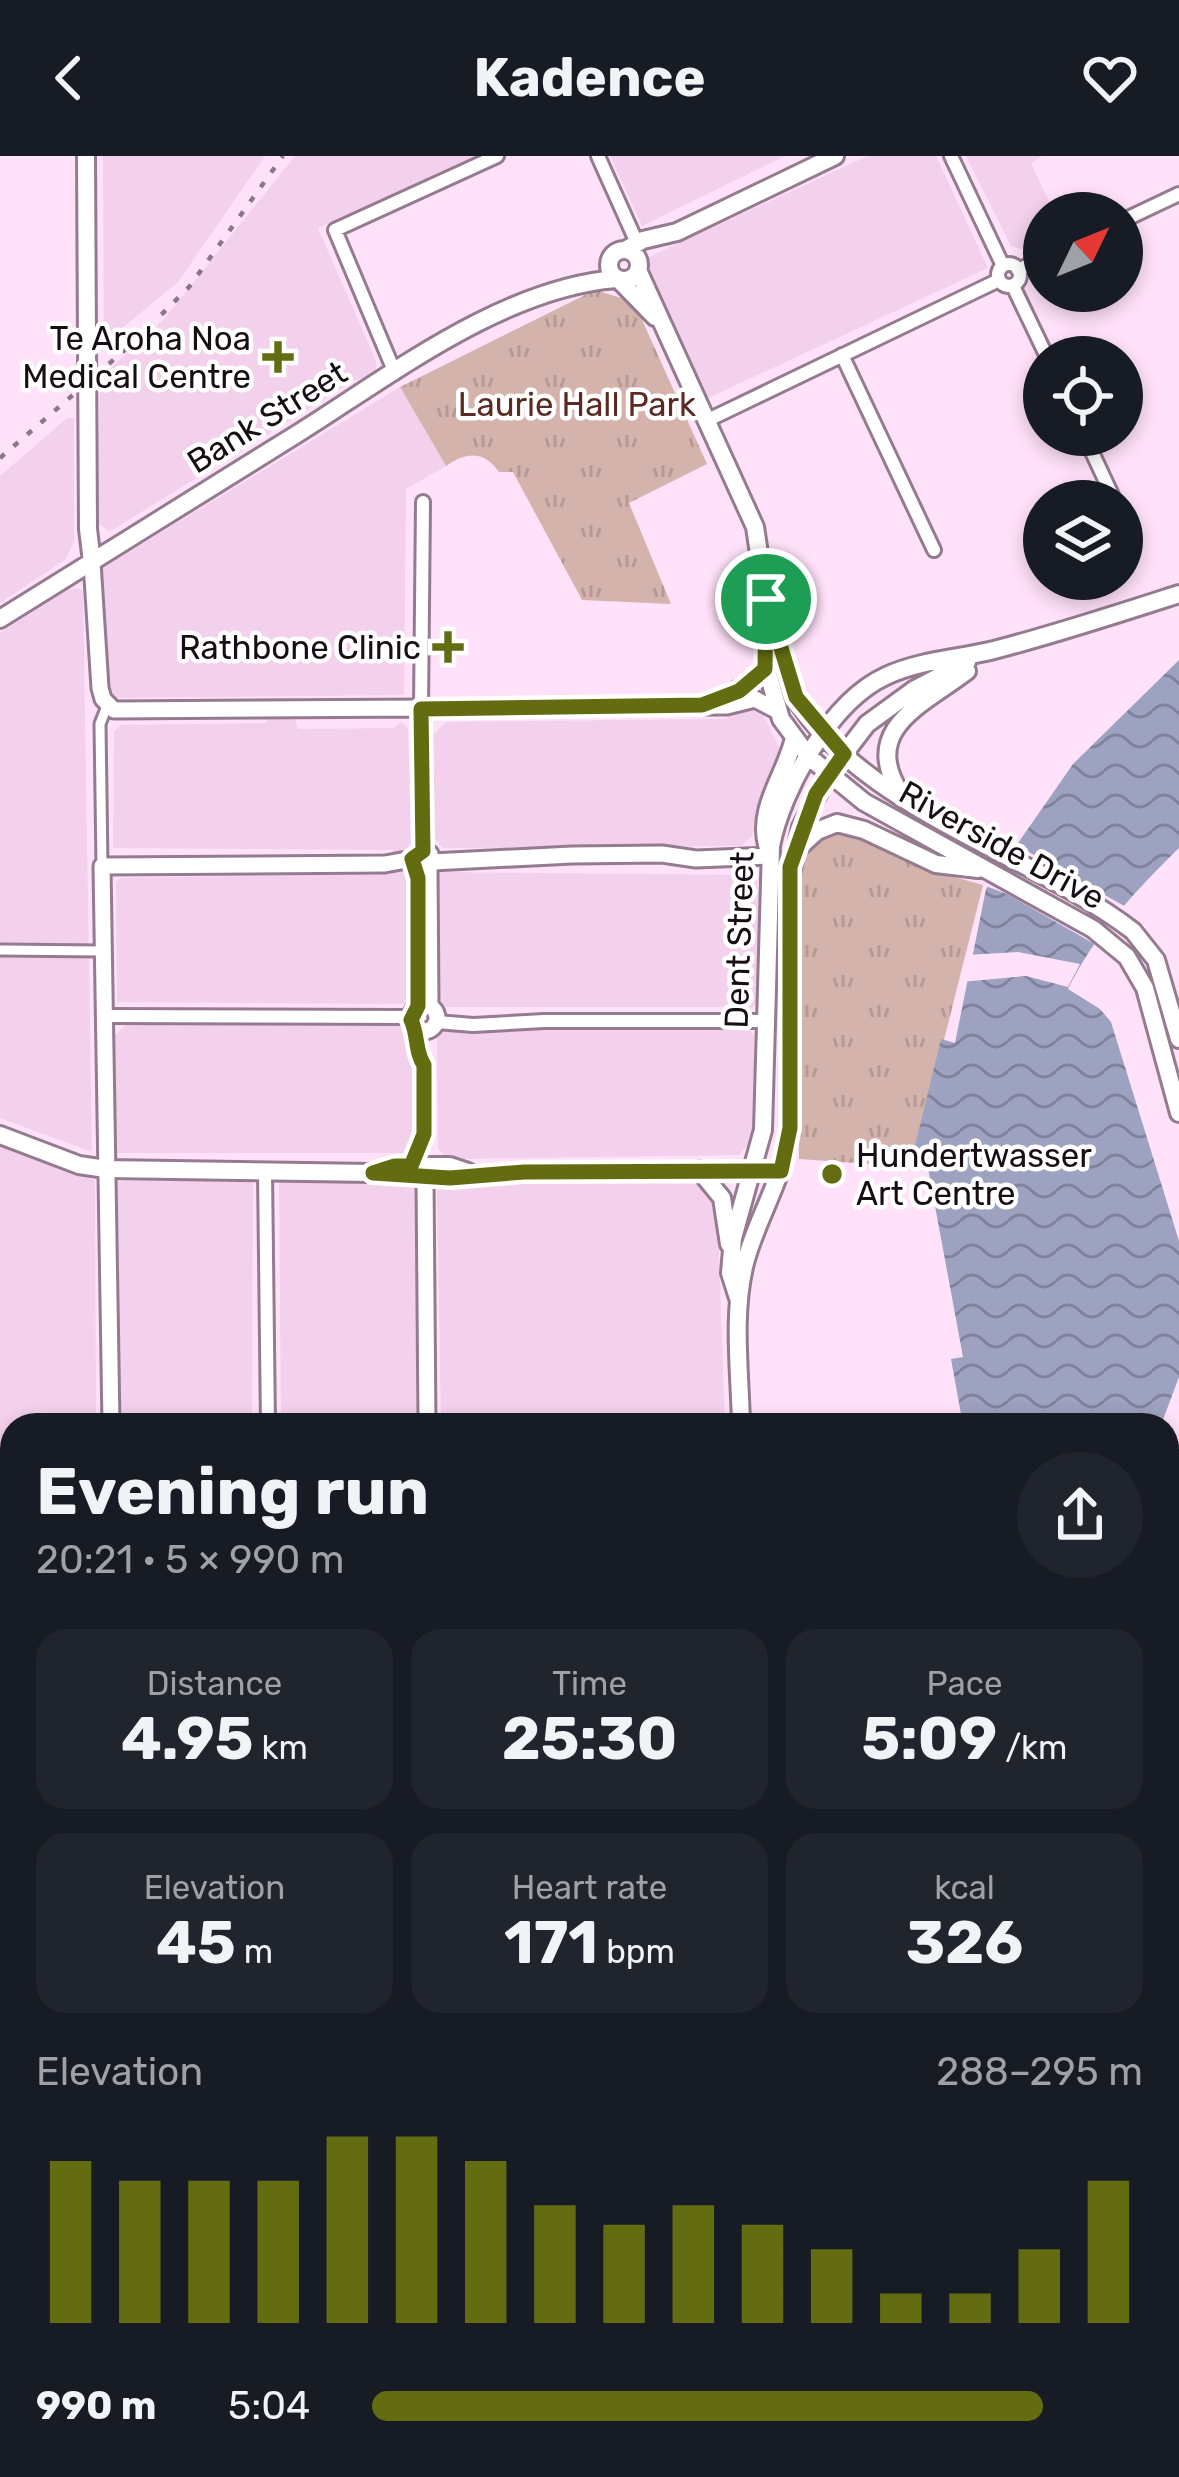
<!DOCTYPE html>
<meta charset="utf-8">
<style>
:root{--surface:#171b24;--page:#20242c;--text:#f1f3f6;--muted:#9ea1a6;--accent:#636c11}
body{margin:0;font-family:Rubik,sans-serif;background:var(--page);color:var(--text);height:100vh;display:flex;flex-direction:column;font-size:45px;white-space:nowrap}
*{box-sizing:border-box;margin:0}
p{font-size:39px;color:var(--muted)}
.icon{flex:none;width:66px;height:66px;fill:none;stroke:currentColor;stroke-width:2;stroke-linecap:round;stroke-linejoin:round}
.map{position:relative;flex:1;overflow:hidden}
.panel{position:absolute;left:0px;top:1257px;width:1179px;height:1065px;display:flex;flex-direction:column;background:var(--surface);border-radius:36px 36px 0 0;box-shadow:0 6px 18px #0003}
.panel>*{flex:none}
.needle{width:78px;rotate:47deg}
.fabs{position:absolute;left:1023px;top:36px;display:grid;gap:24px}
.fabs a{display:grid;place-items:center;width:120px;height:120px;border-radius:50%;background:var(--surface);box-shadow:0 6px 18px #0003;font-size:60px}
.pin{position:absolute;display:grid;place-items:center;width:102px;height:102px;color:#fff;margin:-51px;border:6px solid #fff;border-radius:50%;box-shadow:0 3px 12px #0007}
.round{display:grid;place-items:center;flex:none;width:126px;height:126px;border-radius:63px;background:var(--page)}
.summary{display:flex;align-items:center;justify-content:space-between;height:204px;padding:0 36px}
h1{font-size:66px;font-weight:700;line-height:90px}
.metrics{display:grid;grid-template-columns:repeat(3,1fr);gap:18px;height:204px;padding:12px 36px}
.metrics div{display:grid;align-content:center;border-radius:30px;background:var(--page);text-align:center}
.metrics b{font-size:60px;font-weight:700}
.metrics small{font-size:33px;font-weight:400}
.metrics p{font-size:33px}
.chart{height:336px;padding:24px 36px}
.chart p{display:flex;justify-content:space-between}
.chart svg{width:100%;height:216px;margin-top:12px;stroke:var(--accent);stroke-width:6}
ul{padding:0 36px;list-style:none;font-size:39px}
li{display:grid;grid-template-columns:192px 144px 1fr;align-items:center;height:90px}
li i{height:30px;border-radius:15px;background:var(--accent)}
header{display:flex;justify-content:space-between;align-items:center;height:156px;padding:0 36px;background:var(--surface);font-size:54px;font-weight:700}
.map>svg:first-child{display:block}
.built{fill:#f3d0eb}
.industrial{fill:url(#industrial-furrows)}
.park{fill:url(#park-tufts)}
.water{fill:url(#water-waves)}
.pier{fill:#ffe1f9}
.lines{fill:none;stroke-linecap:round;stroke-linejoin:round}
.pedestrian-casing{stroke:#957b90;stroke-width:15}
.minor-casing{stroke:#957b90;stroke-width:18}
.tertiary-casing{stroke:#957b90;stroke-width:21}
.secondary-casing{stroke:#957b90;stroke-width:22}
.pedestrian{stroke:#fff;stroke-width:9}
.minor{stroke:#fff;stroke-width:12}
.tertiary{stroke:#fff;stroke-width:15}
.secondary{stroke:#fff;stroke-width:16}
.rail{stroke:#8b7787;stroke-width:4.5;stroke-dasharray:6 12;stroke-linecap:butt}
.route-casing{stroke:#fff;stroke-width:24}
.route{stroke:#636c11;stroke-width:15}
.poi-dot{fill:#636c11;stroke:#fff;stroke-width:4.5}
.labels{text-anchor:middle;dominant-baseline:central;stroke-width:9;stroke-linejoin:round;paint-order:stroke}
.poi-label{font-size:33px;fill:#170d15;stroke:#fff;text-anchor:end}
.park-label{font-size:33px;fill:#5a2a23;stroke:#fff}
.street-label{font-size:33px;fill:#170d15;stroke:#fff}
</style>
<header><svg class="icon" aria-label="back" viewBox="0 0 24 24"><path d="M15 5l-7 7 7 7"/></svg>Kadence<svg class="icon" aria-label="heart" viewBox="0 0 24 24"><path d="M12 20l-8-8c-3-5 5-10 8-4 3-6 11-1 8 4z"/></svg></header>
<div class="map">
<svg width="1179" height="2321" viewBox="0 0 1179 2321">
<defs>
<pattern id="industrial-furrows" width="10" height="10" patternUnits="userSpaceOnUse" patternTransform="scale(3)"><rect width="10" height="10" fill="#f3d0eb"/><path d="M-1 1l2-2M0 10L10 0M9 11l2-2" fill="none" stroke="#d0b1c9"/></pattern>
<pattern id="park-tufts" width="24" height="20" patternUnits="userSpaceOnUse" patternTransform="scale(3)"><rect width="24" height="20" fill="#d5b3ad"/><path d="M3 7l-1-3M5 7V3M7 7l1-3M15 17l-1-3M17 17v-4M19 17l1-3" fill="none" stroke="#b69994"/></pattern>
<pattern id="water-waves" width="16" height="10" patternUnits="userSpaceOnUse" patternTransform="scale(3)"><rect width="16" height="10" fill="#9ca2bf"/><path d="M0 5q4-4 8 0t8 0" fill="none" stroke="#7e829a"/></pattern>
</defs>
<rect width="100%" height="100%" fill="#ffe1f9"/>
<path class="built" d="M103,0H265L178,126L104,187Z
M295,0H480L318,72L376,205V215L369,222L355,224L109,376L98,366L100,222L164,163Z
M610,0H785L642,70Z
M868,0H936L988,112L708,242L644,103Z
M966,0H1042L1031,7L1054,57H1044V86L1025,94L1011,90Z
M400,231L446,310L406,333L404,539L109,542L103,412Z
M67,262H74V385L66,403L0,447V320Z
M79,432L83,436L92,996L0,962V477L69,433Z
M752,553L762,557L780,593L752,680L741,690L443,692L435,683L433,579L446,566L724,563Z
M270,562L295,563L298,573L394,572L401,566L408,572L411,686L407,697L389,702L393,694L113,692L114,575L121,569L265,567Z
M396,708H408L410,717L411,848L117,846L116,726L120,722L390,718Z
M436,716L757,719L760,837L755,849L745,856L721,851H438Z
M127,868H413V997H114V880Z
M746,870L757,883V977L739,999L447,1003L438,992L437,879L443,872L725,874Z
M0,989L95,1024L96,1269H12V1449L0,1448Z
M279,1023L417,1024L416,1269H281Z
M115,1025H253L252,1269H118Z
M447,1026L704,1028L717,1041L725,1269H441L437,1034Z
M0,1481H12V1660L0,1623Z
M12,2243V2310H303L310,2321H0V2250Z
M749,2310H893V2321H755Z"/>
<path class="industrial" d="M0,1878L12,1904V2200L0,2208Z"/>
<path class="park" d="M595,134L634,146L707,308L629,347L671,448L582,444L513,316H499C484,294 466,296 446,310L400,231Z
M835,676H847L940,717L983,729L912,1011L799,1003V725C806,700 809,685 835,676Z"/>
<path class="water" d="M1179,504V692C1135,735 1095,778 1068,833L1100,853L1111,866L1179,1085V1221L1161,1269H963L951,1203L963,1201L925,996L914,994L941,883L955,887L986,733L1073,608Z
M1167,1568L1179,1588V2321H1121L1118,2310H1167Z
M0,1631L12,1673V1858L0,1833Z"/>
<path class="pier" d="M1013,687L1126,751L1098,790L1007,738L983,729Z
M1018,796L1080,808L1068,831L1026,820L961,826L966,799Z"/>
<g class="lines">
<defs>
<path id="pedestrian" d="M102,710L100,568L107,550
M0,794L102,795"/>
<path id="minor" d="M598,0L637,87
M951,0L1003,110
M1122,65L1179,38
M998 119a11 11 0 1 1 22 0a11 11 0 1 1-22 0Z
M1018,114L1044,102
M1013,130L1047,201
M842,199L934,394
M395,217L335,74L497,0
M708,264L999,124
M1084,279L1112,339
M421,553L423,346
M104,860L411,861
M437,866L473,869L544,865H766
M265,1016L268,1269
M0,1466H12
M728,2310L734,2321
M903,2321V2310
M993,2321V2310"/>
<path id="tertiary" d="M92,406L100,532L103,543L114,554L727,550L755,543L776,554
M722,542L753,525L765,513
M421,553L423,695
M432,706L572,699L662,698L696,703L771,700
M429,713L430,850
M417,714L418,769
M418,811L419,850
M411 862a13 13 0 1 1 26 0a13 13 0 1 1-26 0Z
M411,1010L425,978L424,909L419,899L417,873
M425,1022L427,1269
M111,1269L102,710L385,708L412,703L423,695L430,698L432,708L420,715L414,711L412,703"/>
<path id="secondary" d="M86,0L88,373L92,406
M609 109a15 15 0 1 1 30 0a15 15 0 1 1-30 0Z
M625,94L643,84L677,76L835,0
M638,114L755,371L766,444L765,507L781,563L809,601L864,646L1093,773L1127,801L1145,832L1179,957
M619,124L655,161
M771,462C780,490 784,524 800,549C870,655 1034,699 1133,775L1156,804L1179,883
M0,463C99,401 198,340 297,278C391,219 503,132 616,123
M899,635C861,572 924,548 967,515
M767,689C757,651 786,618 794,582
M795,695L817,675L837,667L864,674L936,708L978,713
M0,979L79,1009L106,1013L373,1017L441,1022L524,1016L762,1015
M393,1010H450L468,1016
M699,1014L722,1042L729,1088
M738,1142L730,1117L733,1082L763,974L771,690C782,633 831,545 886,520C920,504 958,503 994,494C1056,478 1117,458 1179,438
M741,1269C740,1216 732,1158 745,1107C757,1061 785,1021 790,972L789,727L801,671L828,619L867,568L915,533L967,506
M1167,1332L1179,1299
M1179,1365C1166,1412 1167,1455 1179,1502
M1167,1525L1179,1548
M0,2235L12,2227
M325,2310L332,2321"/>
</defs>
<use href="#pedestrian" class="pedestrian-casing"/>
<use href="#minor" class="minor-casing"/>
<use href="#tertiary" class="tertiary-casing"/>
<use href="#secondary" class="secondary-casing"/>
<use href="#pedestrian" class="pedestrian"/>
<use href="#minor" class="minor"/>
<use href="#tertiary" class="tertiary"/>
<use href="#secondary" class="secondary"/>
<path class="rail" d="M0,302L133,187L189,131L283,0"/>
</g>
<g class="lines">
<defs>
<path id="route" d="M766,443L796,541L844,598L816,638L790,711V972L781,1015L524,1016L450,1022L373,1017L395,1010H411L424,978V909C415,896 418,878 411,864L418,850V722L412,703L423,695L421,553L702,549L739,535L765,513Z"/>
</defs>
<use href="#route" class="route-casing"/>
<use href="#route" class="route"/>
</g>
<g class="poi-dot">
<path d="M272 183h12v12h12v12h-12v12h-12v-12h-12v-12h12z"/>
<path d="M442 473h12v12h12v12h-12v12h-12v-12h-12v-12h12z"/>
<circle cx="832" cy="1018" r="12"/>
</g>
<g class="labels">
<g class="poi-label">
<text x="251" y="182">Te Aroha Noa<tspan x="251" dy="38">Medical Centre</tspan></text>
<text x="421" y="491">Rathbone Clinic</text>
<text x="856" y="999" text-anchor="start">Hundertwasser<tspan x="856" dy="38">Art Centre</tspan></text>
</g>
<g class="park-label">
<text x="577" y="248">Laurie Hall Park</text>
</g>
<g class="street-label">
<text transform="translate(267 261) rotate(-32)">Bank Street</text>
<text transform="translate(1002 689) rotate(29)">Riverside Drive</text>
<text transform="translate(739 784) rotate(-88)">Dent Street</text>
</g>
</g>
</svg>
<div class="fabs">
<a><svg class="needle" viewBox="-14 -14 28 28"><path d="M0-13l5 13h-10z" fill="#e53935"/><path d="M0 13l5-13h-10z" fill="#9ea1a6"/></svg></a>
<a><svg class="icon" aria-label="locate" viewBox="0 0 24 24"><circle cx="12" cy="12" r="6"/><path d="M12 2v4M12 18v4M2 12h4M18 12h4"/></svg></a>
<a><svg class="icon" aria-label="layers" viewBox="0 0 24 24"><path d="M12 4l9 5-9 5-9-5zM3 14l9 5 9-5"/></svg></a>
</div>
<div class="pin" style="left:766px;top:443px;background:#1e9e55"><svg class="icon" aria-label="arrive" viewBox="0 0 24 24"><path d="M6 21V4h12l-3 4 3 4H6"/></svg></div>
<section class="panel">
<div class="summary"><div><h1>Evening run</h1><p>20:21 · 5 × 990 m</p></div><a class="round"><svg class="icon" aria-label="share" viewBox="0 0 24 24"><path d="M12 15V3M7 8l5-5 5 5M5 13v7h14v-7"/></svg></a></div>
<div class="metrics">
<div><p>Distance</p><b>4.95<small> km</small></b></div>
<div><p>Time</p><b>25:30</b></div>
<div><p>Pace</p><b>5:09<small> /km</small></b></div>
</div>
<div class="metrics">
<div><p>Elevation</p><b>45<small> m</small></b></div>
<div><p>Heart rate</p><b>171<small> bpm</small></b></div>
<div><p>kcal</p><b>326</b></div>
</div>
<div class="chart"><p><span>Elevation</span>288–295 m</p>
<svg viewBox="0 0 160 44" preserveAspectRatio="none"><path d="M5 44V11M15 44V15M25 44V15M35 44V15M45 44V6M55 44V6M65 44V11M75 44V20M85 44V24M95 44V20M105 44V24M115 44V29M125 44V38M135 44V38M145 44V29M155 44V15"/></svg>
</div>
<ul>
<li><b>990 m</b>5:04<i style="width:87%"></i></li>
</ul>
</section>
</div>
